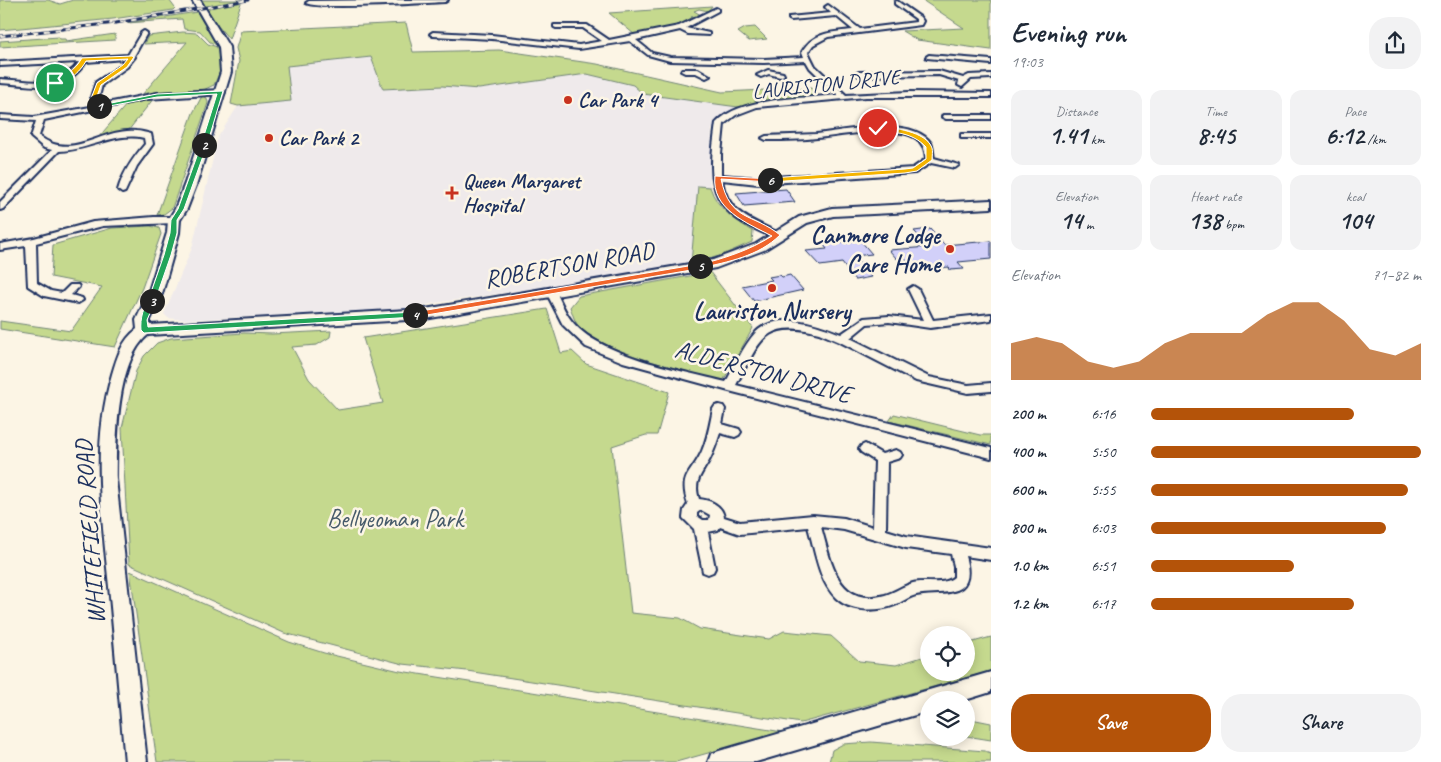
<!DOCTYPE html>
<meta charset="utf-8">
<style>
:root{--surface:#fff;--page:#f2f2f3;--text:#1f2937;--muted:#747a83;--accent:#b45309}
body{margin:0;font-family:Caveat,sans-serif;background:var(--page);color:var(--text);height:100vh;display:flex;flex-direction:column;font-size:19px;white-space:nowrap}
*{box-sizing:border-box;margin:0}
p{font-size:16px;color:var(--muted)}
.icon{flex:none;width:28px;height:28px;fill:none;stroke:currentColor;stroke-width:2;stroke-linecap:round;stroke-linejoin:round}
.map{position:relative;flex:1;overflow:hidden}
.details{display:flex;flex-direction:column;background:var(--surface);width:450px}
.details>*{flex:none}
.controls{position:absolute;left:920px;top:626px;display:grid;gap:10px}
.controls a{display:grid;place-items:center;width:55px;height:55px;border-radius:50%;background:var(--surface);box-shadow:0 2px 12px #0003;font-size:25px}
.pin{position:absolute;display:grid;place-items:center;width:42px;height:42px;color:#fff;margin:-21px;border:2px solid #fff;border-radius:50%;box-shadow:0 1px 5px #0007}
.km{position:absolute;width:25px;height:25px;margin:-12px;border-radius:50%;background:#222;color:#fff;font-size:14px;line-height:25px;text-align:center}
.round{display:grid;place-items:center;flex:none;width:52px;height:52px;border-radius:20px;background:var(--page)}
.summary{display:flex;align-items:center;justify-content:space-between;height:85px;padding:0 20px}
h1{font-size:28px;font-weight:800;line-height:38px}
.figures{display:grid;grid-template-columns:repeat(3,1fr);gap:8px;height:85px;padding:5px 20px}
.figures div{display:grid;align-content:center;border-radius:12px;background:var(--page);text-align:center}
.figures b{font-size:25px;font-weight:800}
.figures small{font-size:14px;font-weight:400}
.figures p{font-size:14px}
.chart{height:140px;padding:10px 20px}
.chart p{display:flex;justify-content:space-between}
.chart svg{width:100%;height:90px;margin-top:5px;fill:var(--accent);opacity:.7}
.action{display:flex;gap:10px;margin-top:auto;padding:10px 20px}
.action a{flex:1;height:58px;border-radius:20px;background:var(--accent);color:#fff;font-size:20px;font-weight:800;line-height:58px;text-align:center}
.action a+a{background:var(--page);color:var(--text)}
ul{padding:0 20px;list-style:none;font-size:16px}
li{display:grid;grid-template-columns:80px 60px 1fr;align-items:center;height:38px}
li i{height:12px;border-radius:6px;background:var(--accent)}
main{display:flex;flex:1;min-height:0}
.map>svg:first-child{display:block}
.built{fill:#efeaeb}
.green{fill:#c5d98e;stroke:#708476}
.building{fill:#d2d0f9;stroke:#1b2f5e}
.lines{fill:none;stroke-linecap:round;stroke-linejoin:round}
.street-casing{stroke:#1b2f5e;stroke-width:4}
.secondary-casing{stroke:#1b2f5e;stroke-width:4}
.street{fill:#fcf5e5;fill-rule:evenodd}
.secondary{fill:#fcf5e5;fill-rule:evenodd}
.rail-casing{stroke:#1b2f5e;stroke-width:3}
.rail{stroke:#fcf5e5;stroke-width:2;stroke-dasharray:5.5;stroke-linecap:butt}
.split-1{fill:#f5b400;stroke:#fff}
.split-2{fill:#22a559;stroke:#fff}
.split-3{fill:#22a559;stroke:#fff}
.split-4{fill:#22a559;stroke:#fff}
.split-5{fill:#f0652b;stroke:#fff}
.split-6{fill:#f0652b;stroke:#fff}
.split-7{fill:#f5b400;stroke:#fff}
.poi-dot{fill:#c8321e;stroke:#fcf5e5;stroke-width:2}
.labels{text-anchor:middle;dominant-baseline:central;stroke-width:5;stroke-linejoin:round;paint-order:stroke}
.far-street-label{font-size:21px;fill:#1b2f5e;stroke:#fcf5e5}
.far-poi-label{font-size:21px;font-weight:bold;fill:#1b2f5e;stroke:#fcf5e5;text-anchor:start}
.poi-label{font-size:25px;font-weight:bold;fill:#1b2f5e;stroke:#fcf5e5;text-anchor:end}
.street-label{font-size:25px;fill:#1b2f5e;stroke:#fcf5e5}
.park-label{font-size:25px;fill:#465a6a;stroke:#fcf5e5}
</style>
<main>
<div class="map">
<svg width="991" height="762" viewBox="0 0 991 762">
<rect width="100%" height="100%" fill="#fcf5e5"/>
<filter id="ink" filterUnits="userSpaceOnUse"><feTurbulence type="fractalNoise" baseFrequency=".02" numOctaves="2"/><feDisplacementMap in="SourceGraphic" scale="10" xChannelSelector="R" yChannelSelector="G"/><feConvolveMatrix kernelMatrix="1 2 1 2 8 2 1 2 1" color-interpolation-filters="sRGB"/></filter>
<g filter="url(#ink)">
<path class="built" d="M371,57L442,86L479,89L587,74L633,85L643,94L738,107L712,129L710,187L698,186L691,263L624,276L435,303L409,309L185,320L168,318L164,314L192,248L218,137L238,106L291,101L286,66Z"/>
<path class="green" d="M0,0H48L60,4L73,0H169L175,8L173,10L113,19L0,30Z
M201,0H242L229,39L218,26Z
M922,0H991V50L917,40L902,31L964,28Z
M712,6L708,11L699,9L694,11L701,15L691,17L694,19L682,26L635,35L609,13Z
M197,12L217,45L210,42L200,31L184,29L182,19L127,23Z
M406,23L413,52L499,50L597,64L722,92L811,88L818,97L759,103L738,107L643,94L633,85L587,74L479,89L442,86L383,89L371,57L287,66L291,101L238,106L231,104L239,61L236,48L241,31Z
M755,27L767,39L749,41L738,32L745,28Z
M183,32L197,33L208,44L217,47L221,69L214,85L201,91L142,95L187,42L144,44L148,36Z
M115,34V40L0,47V41L59,37L60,39H65L66,41Z
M202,96L207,98L208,103L172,208L164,214L157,215L193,113Z
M154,98L128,131L97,139L127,104Z
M698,186L710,187C717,209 735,220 753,231L752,242L720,256L691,263Z
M150,226L159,228L161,234L142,288L115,347L0,329V321L71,331L102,287L51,277L53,245L112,228Z
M709,271L753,328L723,381C688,371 598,352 577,324C574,320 572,312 570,307L579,296L701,274Z
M547,309L561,353L572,351L586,364L669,392L657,435H646L612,446L631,613L680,618L700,629L769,639L784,631L831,636L859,661L896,665L929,655V672H966V644L991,637V671L801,723L467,671L403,664L284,633L129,564L122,428L136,371L144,356L157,343L171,338L244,333L272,334L331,331L330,337L317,345L292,347L309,379L338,410L383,403L363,338Z
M894,414L980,435H991V445L889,421Z
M130,571L289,642L324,653L400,671L783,732L676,762H157Z
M966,718L991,723V740L966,736Z
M871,742L985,751L991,753V762H829L832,750L843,744Z"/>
<path class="building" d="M786,189L795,202L744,206L736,193Z
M930,229L944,245L991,241V259L958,262L964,269L950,270L949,267L916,270L906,259H897L889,250L929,247L914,231Z
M860,240L872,254L854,256L871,277L855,280L842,263L820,266L806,251L827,249L823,244Z
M780,275L782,277L790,275L803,290L754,301L742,286L772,280L769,277Z"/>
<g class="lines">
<defs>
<path id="street" d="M391,0H448L445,2C423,3 318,10 306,3L309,1Z
M897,1L920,17L923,21L921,25L828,37L813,45L808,52L815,66L846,95L909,92L991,93V97H866L757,107L736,115L724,124L721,154V175L758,178L913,168L926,159C925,150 924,145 917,139C897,124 841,136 817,138C800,140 783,140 766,140L762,138L766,136C783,135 800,135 816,134C845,131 911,115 931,143C933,147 933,154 934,158L959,165L955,168L931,163L915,173L758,184L722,180C727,214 752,220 779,233L781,235L776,238C767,235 759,231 751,227C704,204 710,168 716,123C741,96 803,99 838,95L810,68L806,61L764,63L670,61L648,55L630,41L579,49L492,39L433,36L430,34L433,32L492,35L579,45L602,41L583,28H556L554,27V25H587L609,40L679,26L716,8L718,9V11L686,28L709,33V35L688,34L680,30L636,40L652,53L670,57L764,59L804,57L802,52C812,32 834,32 853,30L836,16L791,20L789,19V17L831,13L825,7L828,5L860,29L916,22V19L895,4V2Z
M144,31L147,33L134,56L135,57L127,67L102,85L99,97L102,104L157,93L221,90L225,92L224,94L147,99L44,120L39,136C73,162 100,128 136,131C141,131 146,133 151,134L153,144L137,166L125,192L122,193L118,190C123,172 133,158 145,144L144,138C115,131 88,151 59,151L3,209L0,210V202L52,150L44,148L31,137L36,121L0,119V115L34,117L96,106L91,97L96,82L122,65L125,59L86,62C63,95 35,85 0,83V79C29,80 59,91 79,62L0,66V62L128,55L141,33Z
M929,55L991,60V64L927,58L926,57Z
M682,69H698L710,76L706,78L696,73H685L681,71Z
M768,70L783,73L784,75L780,77L769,74L761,77L757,75Z
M939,71L963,78L969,75L991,74V78L971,79L962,87L958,85L959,81L939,75L859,76L855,74L859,72Z
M943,115H991V119H946L942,117Z
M961,134H991V138H961Z
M154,217H174L179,220L174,223L103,226L36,243L37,283L51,291L62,293L70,285H78L79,287L71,295L82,298L83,300L78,303L44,296L28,286L26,246L0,250V244L34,238L93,222Z
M913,286L918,289L933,320L991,314V320L930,328L889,322L867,324L850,338L929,377L968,385L991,383V391L968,393L916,381L840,342L819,333C763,318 760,342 736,385L991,448V458L729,391L623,362L586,347L563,325L546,292L547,290H555C560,299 564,311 571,320C597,356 684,371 726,382C735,366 743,346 756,332C778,311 816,324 841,334L864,318L889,316L923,320L908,289Z
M719,405L723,406L725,409L722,424L739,429L741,432L739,435L735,437L720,433C717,442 714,451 710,459C702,474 693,481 699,499C710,500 722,505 724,517L740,522L813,515L844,518L873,527L875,461L861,452L859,449L861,446L865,444L882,454L896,450L900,452L902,455L900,458L887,462L886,530L906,536L991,548V560L965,556C978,601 943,590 916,595C908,597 902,602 895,605C878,612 850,612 836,598C818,580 815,550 808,527L740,534L720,527L718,530L708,532L715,568L713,572L708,574L703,572L694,529L683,518L684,510L688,504C678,475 692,474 702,451C708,437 710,423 713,409L715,406ZM701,510L710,515L709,520H703L697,516V513ZM821,527L844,530L906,548L951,554L954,566V577C944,586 926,580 913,583C903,586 895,592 885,595C837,608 831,561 821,527Z"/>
<path id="secondary" d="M192,0H200L229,47L231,72L197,183L187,209L180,220L179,233L173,255L162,294L150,320V325L425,309L713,260L756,244L799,217L832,208L991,200V208L833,216L807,223L764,250L716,268L425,319L148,335C116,361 116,440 116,479L147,762H125C120,710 116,659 111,607C104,530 89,450 112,374C117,357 122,340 137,329L136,320L148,294L167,233L168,220L175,209L185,183L221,72L219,47Z
M991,672V692L965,700H929V711L756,762H708L711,754L719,751Z"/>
</defs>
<use href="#street" class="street-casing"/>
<use href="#secondary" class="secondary-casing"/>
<use href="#street" class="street"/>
<use href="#secondary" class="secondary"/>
<defs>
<path id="rail" d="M0,36L116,23L248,0"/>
</defs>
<use href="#rail" class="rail-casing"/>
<use href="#rail" class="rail"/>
</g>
</g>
<path class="split-1" d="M132,56L134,57L127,67L101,85L97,96L101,107H97L92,96L97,83L123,65L128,59L86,61C81,71 64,87 53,83C65,74 74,72 82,58Z"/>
<path class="split-2" d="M223,91L207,145L204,146L201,145L217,94L157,97L99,108L96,106L157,94Z"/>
<path class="split-3" d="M204,143L207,145L184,209L177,220V233L171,255L155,301L149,302L148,301L164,255L170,233L171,220L178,209L201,145Z"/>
<path class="split-4" d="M152,298L155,301L147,320L148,327L415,312L418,315L415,317L144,333L141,330C140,320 143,304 152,298Z"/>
<path class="split-5" d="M700,264L704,266L703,268L415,317L411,315L415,312Z"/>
<path class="split-6" d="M715,176L772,179L770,182L721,179C730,222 753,213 780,235C759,256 728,262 700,268L697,266L698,265C725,258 748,251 772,236C747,223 711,209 715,176Z"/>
<path class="split-7" d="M878,126C893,128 926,131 932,148C933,151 932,156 932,160L917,171L905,173L770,182L767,180L770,178L905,169L913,168L926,159V147C912,132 895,133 876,129Z"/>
<g class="poi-dot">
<circle cx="568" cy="100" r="5"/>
<circle cx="269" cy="138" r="5"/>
<path d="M449.5 185.5h5v5h5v5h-5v5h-5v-5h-5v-5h5z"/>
<circle cx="950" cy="249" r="5"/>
<circle cx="772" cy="288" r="5"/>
</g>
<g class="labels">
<g class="far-street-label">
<text transform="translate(826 84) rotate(-6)">LAURISTON DRIVE</text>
</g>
<g class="far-poi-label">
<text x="578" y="100">Car Park 4</text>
<text x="279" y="138">Car Park 2</text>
<text x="463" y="181">Queen Margaret<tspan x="463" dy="24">Hospital</tspan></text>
</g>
<g class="poi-label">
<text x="940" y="235">Canmore Lodge<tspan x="940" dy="29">Care Home</tspan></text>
<text x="772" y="311" text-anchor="middle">Lauriston Nursery</text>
</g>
<g class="street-label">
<text transform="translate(569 265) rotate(-10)">ROBERTSON ROAD</text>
<text transform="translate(763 372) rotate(15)">ALDERSTON DRIVE</text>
<text transform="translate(90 532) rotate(-94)">WHITEFIELD ROAD</text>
</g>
<g class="park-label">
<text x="395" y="519">Bellyeoman Park</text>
</g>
</g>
</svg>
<div class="controls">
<a><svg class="icon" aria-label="locate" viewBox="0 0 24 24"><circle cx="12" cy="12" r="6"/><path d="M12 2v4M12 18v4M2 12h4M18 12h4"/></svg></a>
<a><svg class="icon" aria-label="layers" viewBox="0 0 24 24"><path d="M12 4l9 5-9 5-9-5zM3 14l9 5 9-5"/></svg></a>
</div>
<div class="pin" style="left:55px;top:83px;background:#1e9e55"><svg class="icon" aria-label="arrive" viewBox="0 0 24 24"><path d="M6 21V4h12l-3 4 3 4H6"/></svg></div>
<div class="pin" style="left:878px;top:128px;background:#d93025"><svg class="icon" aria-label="check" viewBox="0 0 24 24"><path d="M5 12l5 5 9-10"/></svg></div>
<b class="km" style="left:99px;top:106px">1</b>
<b class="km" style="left:204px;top:145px">2</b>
<b class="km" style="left:152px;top:301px">3</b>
<b class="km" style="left:415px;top:315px">4</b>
<b class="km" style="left:700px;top:266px">5</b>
<b class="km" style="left:770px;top:180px">6</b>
</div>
<section class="details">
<div class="summary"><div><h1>Evening run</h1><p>19:03</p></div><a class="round"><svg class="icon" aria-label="share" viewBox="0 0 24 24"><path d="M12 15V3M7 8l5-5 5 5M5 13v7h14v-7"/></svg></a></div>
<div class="figures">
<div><p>Distance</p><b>1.41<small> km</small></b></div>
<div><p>Time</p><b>8:45</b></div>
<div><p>Pace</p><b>6:12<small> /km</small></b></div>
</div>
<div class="figures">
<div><p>Elevation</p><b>14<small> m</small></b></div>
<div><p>Heart rate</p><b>138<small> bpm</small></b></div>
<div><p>kcal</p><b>104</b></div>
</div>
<div class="chart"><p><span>Elevation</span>71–82 m</p>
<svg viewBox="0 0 160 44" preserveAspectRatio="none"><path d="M0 44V26L10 23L20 26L30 35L40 38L50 35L60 26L70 21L80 21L90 21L100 12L110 6L120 6L130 15L140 29L150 32L160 26V44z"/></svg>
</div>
<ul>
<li><b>200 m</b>6:16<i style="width:75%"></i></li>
<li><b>400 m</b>5:50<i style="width:100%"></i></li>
<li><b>600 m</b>5:55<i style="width:95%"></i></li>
<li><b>800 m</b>6:03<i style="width:87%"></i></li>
<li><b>1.0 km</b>6:51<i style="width:53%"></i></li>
<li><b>1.2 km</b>6:17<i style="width:75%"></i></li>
</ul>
<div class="action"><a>Save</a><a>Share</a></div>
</section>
</main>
